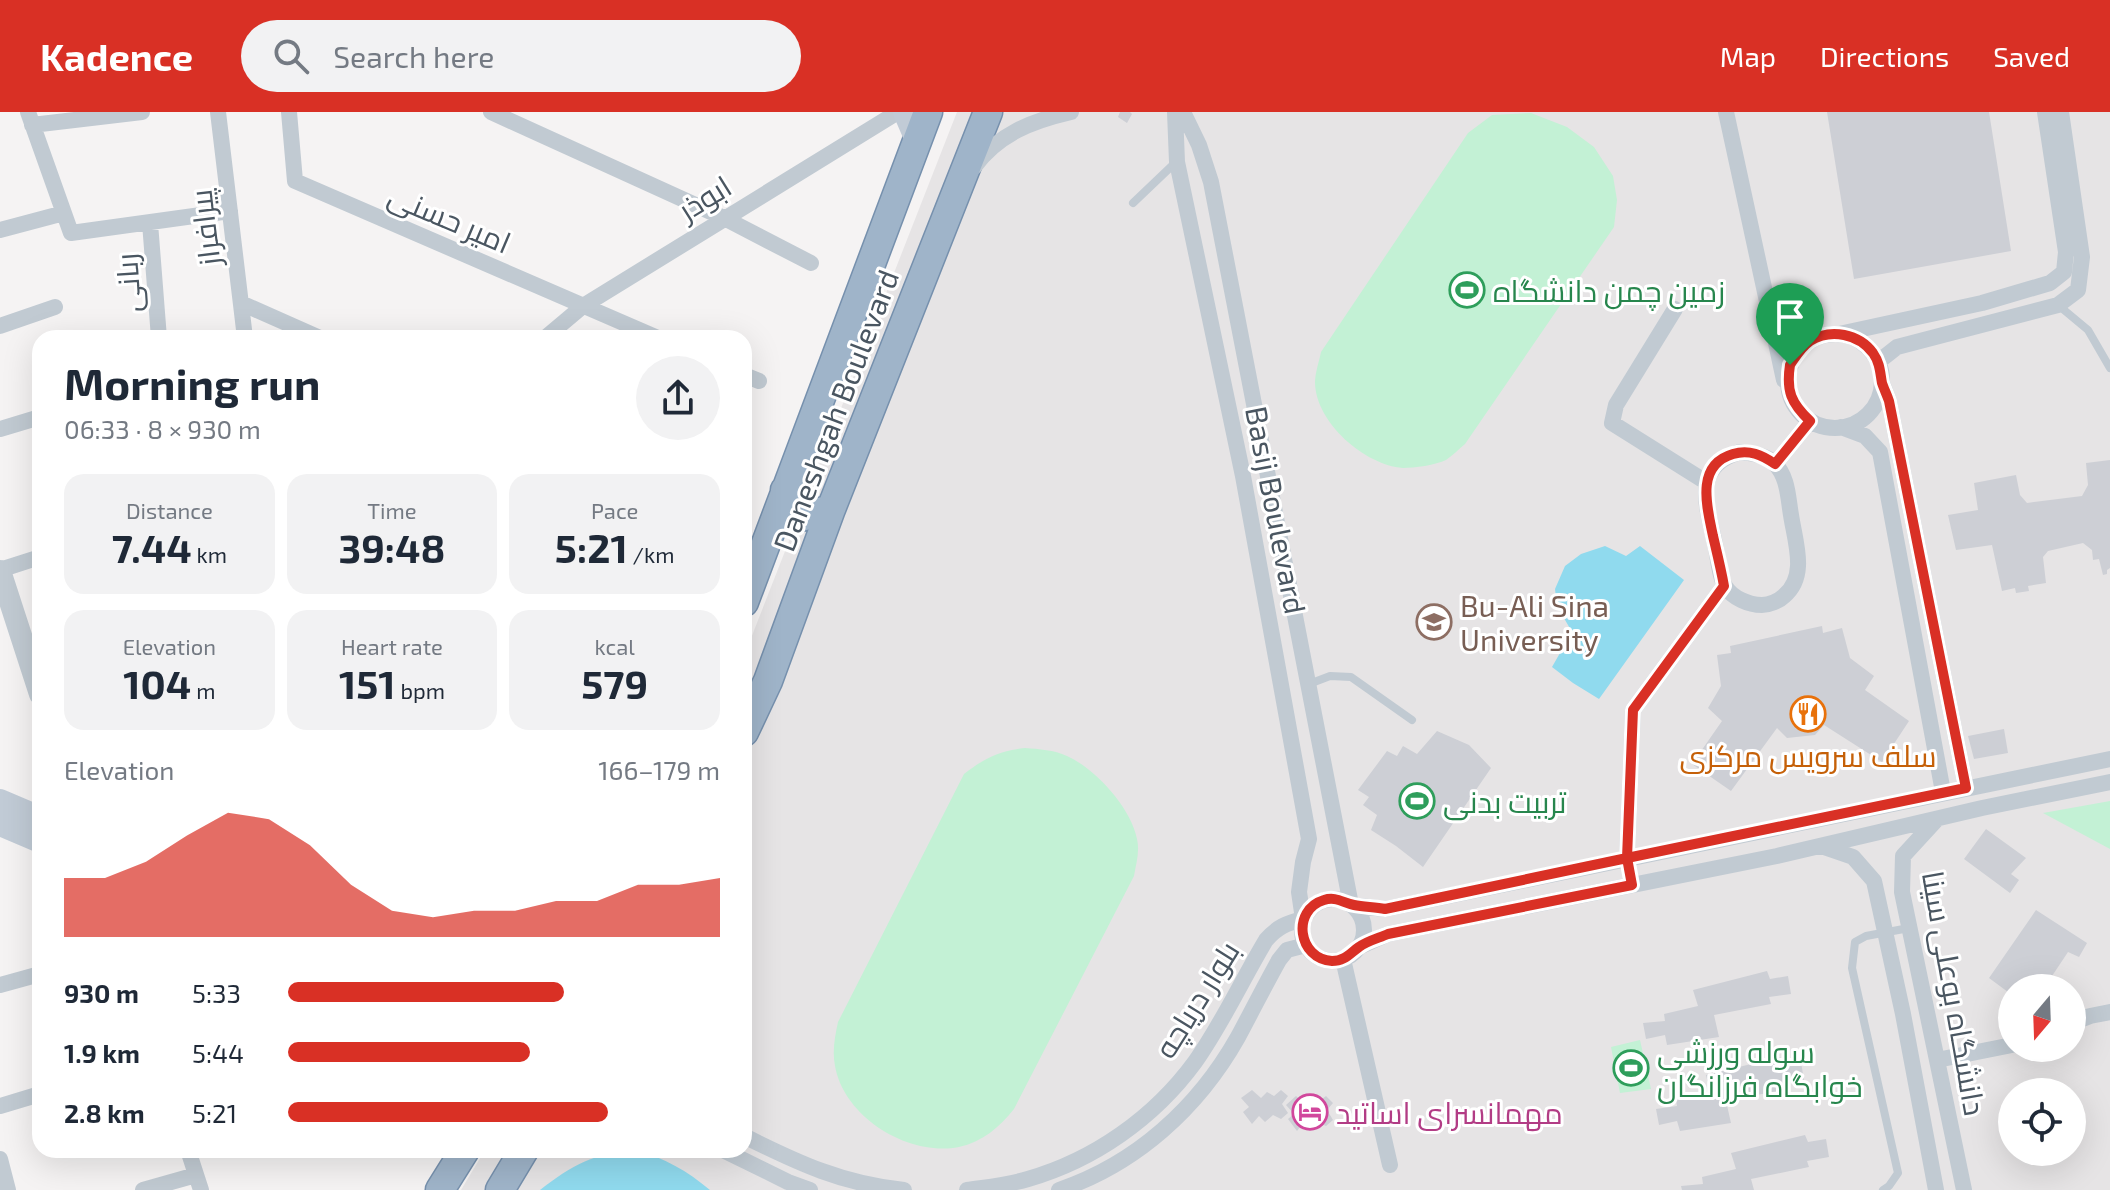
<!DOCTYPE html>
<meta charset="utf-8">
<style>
:root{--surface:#fff;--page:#f2f2f3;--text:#1f2937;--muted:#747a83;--accent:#d93025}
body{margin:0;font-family:"Exo 2",Cairo,sans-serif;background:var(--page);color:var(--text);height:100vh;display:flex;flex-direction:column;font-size:30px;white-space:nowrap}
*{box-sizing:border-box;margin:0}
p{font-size:26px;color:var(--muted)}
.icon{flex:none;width:44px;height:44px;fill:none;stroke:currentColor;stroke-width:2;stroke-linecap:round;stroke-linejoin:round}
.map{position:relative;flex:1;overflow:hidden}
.sheet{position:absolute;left:32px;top:218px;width:720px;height:828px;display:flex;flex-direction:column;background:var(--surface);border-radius:24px;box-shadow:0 8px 32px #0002}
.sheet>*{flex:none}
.needle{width:52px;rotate:199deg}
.tools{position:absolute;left:1998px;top:862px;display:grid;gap:16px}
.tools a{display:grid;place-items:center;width:88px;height:88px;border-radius:50%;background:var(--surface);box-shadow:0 8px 32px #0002;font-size:40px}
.pin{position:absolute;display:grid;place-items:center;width:68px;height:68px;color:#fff;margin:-82px -34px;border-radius:50% 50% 50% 0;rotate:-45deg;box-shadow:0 0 8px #0007}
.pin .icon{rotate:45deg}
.round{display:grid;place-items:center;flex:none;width:84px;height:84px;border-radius:42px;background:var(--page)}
.headline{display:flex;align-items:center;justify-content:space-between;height:136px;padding:0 32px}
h1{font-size:44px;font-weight:700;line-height:60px}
.stats{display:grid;grid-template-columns:repeat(3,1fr);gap:12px;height:136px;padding:8px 32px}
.stats div{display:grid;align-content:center;border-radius:20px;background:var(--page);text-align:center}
.stats b{font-size:40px;font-weight:700}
.stats small{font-size:22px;font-weight:400}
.stats p{font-size:22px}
.chart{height:224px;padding:16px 32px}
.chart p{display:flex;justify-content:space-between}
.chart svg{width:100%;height:144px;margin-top:8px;fill:var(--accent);opacity:.7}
ul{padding:0 32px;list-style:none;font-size:26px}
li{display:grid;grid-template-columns:128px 96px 1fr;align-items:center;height:60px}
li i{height:20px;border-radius:10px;background:var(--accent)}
header{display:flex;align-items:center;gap:48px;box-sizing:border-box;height:112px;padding:0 40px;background:var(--accent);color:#fff}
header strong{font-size:38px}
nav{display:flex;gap:44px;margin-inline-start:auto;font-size:28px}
.search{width:560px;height:72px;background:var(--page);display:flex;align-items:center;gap:20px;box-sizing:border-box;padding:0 28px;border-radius:44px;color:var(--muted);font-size:30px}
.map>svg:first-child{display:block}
.education{fill:#e6e4e5;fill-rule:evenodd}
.green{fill:#c3f1d5}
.water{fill:#90daee}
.building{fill:#cdcfd5}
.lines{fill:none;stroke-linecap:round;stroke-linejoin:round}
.trunk-casing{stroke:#7690ad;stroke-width:31}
.service{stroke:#c1cad2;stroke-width:8}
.minor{stroke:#c1cad2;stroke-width:16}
.tertiary{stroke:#c1cad2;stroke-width:22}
.secondary{stroke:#c1cbd6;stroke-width:24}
.trunk{stroke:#9fb4c9;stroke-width:28}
.route-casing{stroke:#fff;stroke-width:16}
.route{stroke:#d93025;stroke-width:10}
.labels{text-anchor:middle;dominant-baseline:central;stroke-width:6;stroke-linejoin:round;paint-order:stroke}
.street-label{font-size:30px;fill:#4a5661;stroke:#fff}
.leisure-label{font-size:30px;fill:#27864d;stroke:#fff;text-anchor:start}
.education-label{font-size:30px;fill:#785e54;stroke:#fff;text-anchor:start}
.food-label{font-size:30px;fill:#c56008;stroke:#fff}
.hotel-label{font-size:30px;fill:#b23c85;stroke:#fff;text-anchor:start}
</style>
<header>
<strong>Kadence</strong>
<div class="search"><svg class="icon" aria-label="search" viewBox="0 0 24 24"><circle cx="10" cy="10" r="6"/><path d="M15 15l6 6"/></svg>Search here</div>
<nav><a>Map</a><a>Directions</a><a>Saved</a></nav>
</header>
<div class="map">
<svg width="2110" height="1078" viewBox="0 0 2110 1078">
<rect width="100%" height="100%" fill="#f5f3f3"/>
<path class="education" d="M957,0H2110V1078H461L485,1038H744V544ZM2012,876H2072V936H2012ZM2012,980H2072V1040H2012Z"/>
<path class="green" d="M1531,1L1567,15L1594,35L1613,64L1617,88L1614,115L1465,332C1459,337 1452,344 1446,348C1436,353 1414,356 1403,356C1365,353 1316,311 1315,271C1315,261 1319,250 1321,240L1468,21L1492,3Z
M1025,636C1039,637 1054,638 1067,644C1096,657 1131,696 1137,727C1140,739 1136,752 1134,764L1014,997C1000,1015 982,1030 959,1035C908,1045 844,1005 835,954C832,939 835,924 838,910L964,662C985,646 998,639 1025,636Z
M2110,689V737L2043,701Z
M1640,928L1651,977L1620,981L1611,935Z"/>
<path class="water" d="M1605,434L1626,444L1640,434L1684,468L1599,587L1573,571L1552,555L1572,520L1557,494L1555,477L1565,454L1581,442Z
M636,1038C665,1046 687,1059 710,1078H540C574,1052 592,1042 636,1038Z"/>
<path class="building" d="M1120,0H1130L1132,2L1127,11L1118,5Z
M1827,0H1989L2011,139L1854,167Z
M2110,348V456L2107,458V462L2103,463L2099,447L2093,448L2092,438L2083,431L2048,439L2043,445L2046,471L2028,474L2029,479L2016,481L2015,476L2002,479L1992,433L1956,438L1948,403L1978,398L1974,371L2016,363L2020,383L2027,391L2082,384L2088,373L2086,351Z
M1822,514L1823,521L1842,516L1850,546L1874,564L1865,578L1909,609L1882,650L1824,613L1815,623L1787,626L1777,616L1731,679L1692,652L1722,609L1708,596L1721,574L1717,543L1731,541L1730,534Z
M2004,617L2008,641L1974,647L1968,624Z
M1437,619L1469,633L1491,656L1423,755L1396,734L1371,718L1377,703L1363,693L1369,685L1358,678L1387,639L1397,644L1403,634L1417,642Z
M1986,717L2026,746L2011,762L2019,768L2010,781L1964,747Z
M2036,798L2087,831L2079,845L2068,840L2044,876H2012V883L1989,866Z
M1767,859L1770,867L1788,864L1791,882L1769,885L1771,892L1714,903L1719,925L1667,933L1665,923L1646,927L1643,911L1665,909L1664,902L1698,894L1693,878Z
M1780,945L1783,952L1801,950L1804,968L1781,971L1783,978L1726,989L1731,1011L1680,1019L1677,1009L1659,1013L1656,997L1677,994L1676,988L1710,980L1706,963Z
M1252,978L1261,986L1267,980L1274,984L1281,978L1288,984L1282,992L1288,1001L1281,1007L1273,1003L1265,1010L1259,1004L1252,1012L1243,1000L1249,995L1241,986Z
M1296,984L1306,993L1312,986L1318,990L1326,984L1333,991L1327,998L1333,1008L1326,1014L1317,1010L1310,1017L1303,1011L1297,1019L1288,1007L1294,1002L1286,993Z
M1805,1023L1808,1030L1826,1027L1829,1045L1807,1049L1809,1055L1751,1067L1754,1078H1682L1681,1074L1703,1072L1702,1065L1736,1057L1731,1041Z"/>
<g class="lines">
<defs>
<path id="trunk" d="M785,378L790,400L801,405L831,397
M744,490L928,0
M744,620L768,569L831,397L988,0
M440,1078L465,1038
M500,1078L524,1038"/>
</defs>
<use href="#trunk" class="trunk-casing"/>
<path class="service" d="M1133,91L1176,50
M2058,193L2088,218L2110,256
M1309,572L1330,564L1351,565L1412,608
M1627,746L1632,773
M1883,1078L1889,1074L1898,1061L1852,856L1855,830L1866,824L1909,816"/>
<path class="minor" d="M28,0L71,121L230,99
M218,0L245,226
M289,0L295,69L658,226
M491,0L724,106L811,151
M1183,0L1199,33L1211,70L1351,793L1385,797L2110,647
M1726,0L1784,268
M32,13L142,0
M974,55C998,22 1032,9 1071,0
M150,111L159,226
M0,118L64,101
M241,191L320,226
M1675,197L1616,293L1612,311L1706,370
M0,214L55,195
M1839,222L1982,191L2050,171L2064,160L2066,140L2045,0
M1788 269a47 47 0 1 1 94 0a47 47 0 1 1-94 0Z
M545,226L583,194L898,0
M1878,250L1897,235L2058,193L2078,178L2082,145L2061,0
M744,263L759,269
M1882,271L1889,289L1966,676
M1841,315L1865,324L1880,340L1943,680
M0,317L40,305
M1740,340C1753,342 1764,342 1774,351C1788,364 1788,386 1791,403C1795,430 1808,464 1784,484C1779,489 1769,493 1762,493C1749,493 1732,486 1725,474C1719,465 1718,443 1715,432C1707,394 1691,354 1740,340Z
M1775,352L1810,309
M0,458L40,445
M1937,707L1903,744L1902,780L1964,1078
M1821,734L1853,745L1874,769L1903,902L1936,1078
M1627,746L1633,598L1724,474
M1302 818a31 31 0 1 1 62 0a31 31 0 1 1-62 0Z
M1359,835L1388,822L1777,744L1982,696L2110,670
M1343,847L1390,1053
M0,873L40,862
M2072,911L2090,904L2110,900
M1937,948L2012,933
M0,994L40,982
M744,1024C798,1051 843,1072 904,1078
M188,1038L201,1078
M723,1038L788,1070L810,1078
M0,1047L8,1078
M143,1078L196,1063
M967,1078C987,1075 1008,1073 1028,1067C1094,1048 1154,1006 1195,950C1222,912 1242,868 1266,828C1277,815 1287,811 1303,807L1299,780L1303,750L1309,727L1243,364L1177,50L1175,0
M1059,1078C1136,1052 1198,996 1238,925C1252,899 1265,873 1279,848L1287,838L1306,833"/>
<path class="tertiary" d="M0,459L40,582"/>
<path class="secondary" d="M905,0L917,28
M0,689L40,706
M0,712L40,729"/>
<use href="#trunk" class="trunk"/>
</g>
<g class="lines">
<defs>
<path id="route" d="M1790,253C1786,279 1791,291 1810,309L1775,352C1762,343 1749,337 1733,342C1695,353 1707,395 1713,424C1717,441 1721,457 1724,474L1633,598L1627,746L1385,797C1375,795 1364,795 1354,793C1343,791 1336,784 1324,788C1291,798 1298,847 1332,849C1345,849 1350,841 1359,835C1367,829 1379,826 1388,822L1632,773L1627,746L1966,676L1889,289C1887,283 1884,277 1882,271C1880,260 1880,251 1873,241C1859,222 1831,216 1810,229C1801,235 1796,244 1790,253"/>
</defs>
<use href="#route" class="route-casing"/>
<use href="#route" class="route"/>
</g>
<defs>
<symbol id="stadium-ring" viewBox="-11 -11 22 22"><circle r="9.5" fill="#fff" stroke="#2e9e5b" stroke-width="1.5"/><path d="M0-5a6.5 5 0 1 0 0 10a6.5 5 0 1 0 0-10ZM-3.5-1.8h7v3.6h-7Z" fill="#2e9e5b"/></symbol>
<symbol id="university-ring" viewBox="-11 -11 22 22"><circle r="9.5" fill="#fff" stroke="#8d6e63" stroke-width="1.5"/><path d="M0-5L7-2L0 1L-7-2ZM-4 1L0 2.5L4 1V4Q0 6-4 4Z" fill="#8d6e63"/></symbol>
<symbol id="restaurant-ring" viewBox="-11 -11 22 22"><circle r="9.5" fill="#fff" stroke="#e8710a" stroke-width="1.5"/><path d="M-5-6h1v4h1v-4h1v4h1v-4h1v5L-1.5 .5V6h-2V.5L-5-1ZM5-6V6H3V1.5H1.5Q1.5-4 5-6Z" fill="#e8710a"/></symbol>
<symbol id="hotel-ring" viewBox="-11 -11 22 22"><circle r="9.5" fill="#fff" stroke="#d1479c" stroke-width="1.5"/><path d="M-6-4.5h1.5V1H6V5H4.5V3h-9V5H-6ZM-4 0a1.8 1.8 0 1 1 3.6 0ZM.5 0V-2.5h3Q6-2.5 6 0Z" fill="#d1479c"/></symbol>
</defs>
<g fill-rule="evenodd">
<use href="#stadium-ring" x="1447" y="158" width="40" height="40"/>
<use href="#university-ring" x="1414" y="490" width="40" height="40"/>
<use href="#restaurant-ring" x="1788" y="582" width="40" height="40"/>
<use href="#stadium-ring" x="1397" y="669" width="40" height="40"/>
<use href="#stadium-ring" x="1611" y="936" width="40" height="40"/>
<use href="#hotel-ring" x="1290" y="980" width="40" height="40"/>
</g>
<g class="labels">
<g class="street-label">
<text transform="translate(704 85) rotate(-32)">ابوذر</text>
<text transform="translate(450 106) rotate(23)">امیر حسنی</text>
<text transform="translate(204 116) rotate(-97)">پیرافراز</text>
<text transform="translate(127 171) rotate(-94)">ربانی</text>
<text transform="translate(835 298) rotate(-69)">Daneshgah Boulevard</text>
<text transform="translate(1277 398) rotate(79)">Basij Boulevard</text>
<text transform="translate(1955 881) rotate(80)">دانشگاه بوعلی سینا</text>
<text transform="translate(1196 887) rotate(-58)">بلوار دریاچه</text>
</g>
<g class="leisure-label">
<text x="1493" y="178">زمین چمن دانشگاه</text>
<text x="1443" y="689">تربیت بدنی</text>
<text x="1657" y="939">سوله ورزشی<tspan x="1657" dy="34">خوابگاه فرزانگان</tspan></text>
</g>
<g class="education-label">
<text x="1460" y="493">Bu-Ali Sina<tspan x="1460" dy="34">University</tspan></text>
</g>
<g class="food-label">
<text x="1808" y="643">سلف سرویس مرکزی</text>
</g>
<g class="hotel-label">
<text x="1336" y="1000">مهمانسرای اساتید</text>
</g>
</g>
</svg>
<div class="tools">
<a><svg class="needle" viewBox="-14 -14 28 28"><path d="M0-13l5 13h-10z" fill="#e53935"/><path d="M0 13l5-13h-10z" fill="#747a83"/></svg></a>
<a><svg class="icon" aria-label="locate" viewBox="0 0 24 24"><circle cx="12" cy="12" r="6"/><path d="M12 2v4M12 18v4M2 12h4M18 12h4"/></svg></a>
</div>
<div class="pin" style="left:1790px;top:253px;background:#1e9e55"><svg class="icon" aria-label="arrive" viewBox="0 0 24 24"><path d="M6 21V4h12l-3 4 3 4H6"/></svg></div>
<section class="sheet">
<div class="headline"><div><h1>Morning run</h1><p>06:33 · 8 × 930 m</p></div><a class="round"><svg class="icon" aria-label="share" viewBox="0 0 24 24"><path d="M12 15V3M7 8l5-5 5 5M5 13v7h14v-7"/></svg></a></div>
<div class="stats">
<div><p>Distance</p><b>7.44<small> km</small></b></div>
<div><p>Time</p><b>39:48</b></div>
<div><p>Pace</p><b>5:21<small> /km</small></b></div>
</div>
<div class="stats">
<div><p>Elevation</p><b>104<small> m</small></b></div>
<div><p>Heart rate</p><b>151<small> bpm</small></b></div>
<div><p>kcal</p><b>579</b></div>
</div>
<div class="chart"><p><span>Elevation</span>166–179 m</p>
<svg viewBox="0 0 160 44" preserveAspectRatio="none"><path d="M0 44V26L10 26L20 21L30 13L40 6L50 8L60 16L70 28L80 36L90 38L100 36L110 36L120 33L130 33L140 28L150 28L160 26V44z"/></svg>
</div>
<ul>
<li><b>930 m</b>5:33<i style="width:64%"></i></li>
<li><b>1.9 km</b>5:44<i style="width:56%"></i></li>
<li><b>2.8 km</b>5:21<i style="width:74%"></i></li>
</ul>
</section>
</div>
